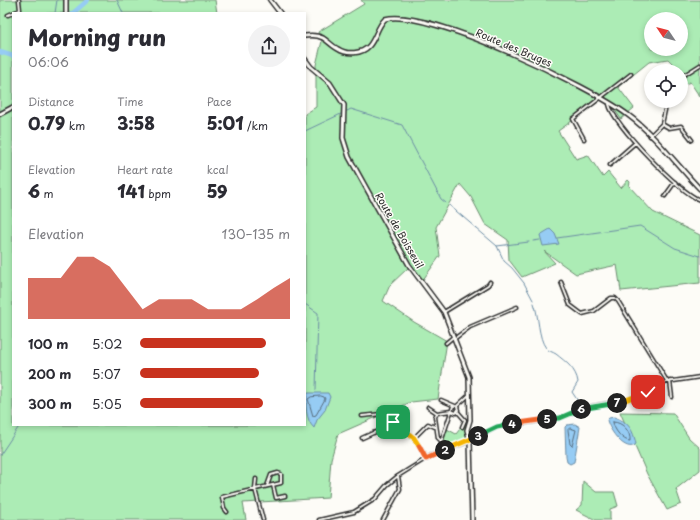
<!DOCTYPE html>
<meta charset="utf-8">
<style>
:root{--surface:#fff;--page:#f2f2f3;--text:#2b2b33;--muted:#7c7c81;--accent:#c8321e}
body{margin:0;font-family:"Playpen Sans",sans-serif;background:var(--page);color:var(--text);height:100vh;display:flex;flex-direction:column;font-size:15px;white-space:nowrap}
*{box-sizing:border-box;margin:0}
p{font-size:13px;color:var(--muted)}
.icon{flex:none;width:22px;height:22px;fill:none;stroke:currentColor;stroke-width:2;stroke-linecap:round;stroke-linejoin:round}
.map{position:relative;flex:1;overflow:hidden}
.sheet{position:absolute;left:12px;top:12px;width:294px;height:414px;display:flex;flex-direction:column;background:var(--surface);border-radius:0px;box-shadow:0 2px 6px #0003}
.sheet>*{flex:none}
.needle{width:26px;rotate:305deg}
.tools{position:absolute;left:644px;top:12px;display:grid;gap:8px}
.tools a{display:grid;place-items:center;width:44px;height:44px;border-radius:50%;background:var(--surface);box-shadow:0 2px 6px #0003;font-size:20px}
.pin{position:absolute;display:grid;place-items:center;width:34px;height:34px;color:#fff;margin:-17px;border-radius:8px;box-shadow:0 2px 6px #0006}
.km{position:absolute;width:20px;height:20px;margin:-10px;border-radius:50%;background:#222;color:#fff;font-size:11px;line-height:20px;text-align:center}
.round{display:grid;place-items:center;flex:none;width:42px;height:42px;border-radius:21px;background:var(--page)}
.headline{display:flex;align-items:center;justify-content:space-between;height:68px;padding:0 16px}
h1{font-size:22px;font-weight:800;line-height:30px}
.stats{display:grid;grid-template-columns:repeat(3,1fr);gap:6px;height:68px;padding:4px 16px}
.stats div{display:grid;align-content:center}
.stats b{font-size:17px;font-weight:800}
.stats small{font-size:11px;font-weight:400}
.stats p{font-size:11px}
.chart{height:112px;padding:8px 16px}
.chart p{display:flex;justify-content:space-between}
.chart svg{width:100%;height:72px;margin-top:4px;fill:var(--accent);opacity:.7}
ul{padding:0 16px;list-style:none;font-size:13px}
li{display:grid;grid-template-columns:64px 48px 1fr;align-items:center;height:30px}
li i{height:10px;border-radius:5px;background:var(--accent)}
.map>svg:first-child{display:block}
.green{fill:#acecb5;stroke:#6c8c70;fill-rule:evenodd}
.water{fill:#96ccf4;stroke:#6b8ca4}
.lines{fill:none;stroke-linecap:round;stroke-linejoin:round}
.shore{stroke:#566b7b;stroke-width:1}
.stream{stroke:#6b8ca4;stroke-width:1}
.river{stroke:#96ccf4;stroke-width:4.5}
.minor-casing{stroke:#2b2b2b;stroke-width:5}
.tertiary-casing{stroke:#2b2b2b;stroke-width:6}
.secondary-casing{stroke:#2b2b2b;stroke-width:6}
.minor{stroke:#fdfcf7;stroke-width:2}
.tertiary{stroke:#fdfcf7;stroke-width:3}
.secondary{stroke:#fdfcf7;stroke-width:3}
.split-1-casing{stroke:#fff;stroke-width:8}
.split-2-casing{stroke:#fff;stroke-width:8}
.split-3-casing{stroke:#fff;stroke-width:8}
.split-4-casing{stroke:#fff;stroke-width:8}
.split-5-casing{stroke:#fff;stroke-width:8}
.split-6-casing{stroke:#fff;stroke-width:8}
.split-7-casing{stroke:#fff;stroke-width:8}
.split-8-casing{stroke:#fff;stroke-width:8}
.split-1{stroke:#f5b400;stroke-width:5}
.split-2{stroke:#f0652b;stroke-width:5}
.split-3{stroke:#f5b400;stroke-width:5}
.split-4{stroke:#22a559;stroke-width:5}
.split-5{stroke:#f0652b;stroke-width:5}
.split-6{stroke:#22a559;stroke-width:5}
.split-7{stroke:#22a559;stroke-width:5}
.split-8{stroke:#f5b400;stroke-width:5}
.labels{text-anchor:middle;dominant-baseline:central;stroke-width:3;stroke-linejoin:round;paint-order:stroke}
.street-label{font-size:10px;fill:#2b2b2b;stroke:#fdfcf7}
</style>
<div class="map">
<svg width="700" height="520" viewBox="0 0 700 520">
<rect width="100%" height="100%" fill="#fdfcf7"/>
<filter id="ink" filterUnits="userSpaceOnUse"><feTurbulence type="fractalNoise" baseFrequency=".025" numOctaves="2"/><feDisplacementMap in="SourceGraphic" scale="8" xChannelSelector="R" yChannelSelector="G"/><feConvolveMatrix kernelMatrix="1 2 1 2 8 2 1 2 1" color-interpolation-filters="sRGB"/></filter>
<g filter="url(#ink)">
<path class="green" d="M0,0H215L217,13H13V425H305V114L316,107V65L322,41L318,32L364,4L361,0H700V97L690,82L681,86V71H674L677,68L668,59L649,62L618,87L634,108L621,119L612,106V102L605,97L558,131L576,159L588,155L603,177L608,172L621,188L628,180L630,182L629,186L653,212L700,235V283L621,291L617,265L576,274L544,251L555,263L522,277L509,260L508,240L485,224L471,197L460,184L436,227L440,256L422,281L408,268L390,285L383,301L414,322L447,341L438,399L411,402L338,434L331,459L328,498L243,503L246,520H0ZM651,19H681V49H651Z
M620,412L673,413L689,438L700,448V470L676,489L681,504L667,510L647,474Z
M467,420V440L449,446L443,442L447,429L456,434Z
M583,481L596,492H614L618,506L610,509V520H596L576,510L582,505Z"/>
<path class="water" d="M550,229L555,234L559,244L543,246L540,235Z
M308,393H328L330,397L325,410L317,420L314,428C306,421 304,402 308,393Z
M614,417C629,422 633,430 636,444C626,454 609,430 607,420L609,418Z
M575,424L580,427L574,462L570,464L567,462L566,457L565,427L567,425Z"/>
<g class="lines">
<path class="shore" d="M321,396L324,397L325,399L316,415L313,416L308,399L311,397Z
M613,422C623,422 631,432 630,441C623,441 613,429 613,422Z
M570,428L576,430L572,446L570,444L568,430Z"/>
<path class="stream" d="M117,0L123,13
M55,13L57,0
M347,111L351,109L402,125L441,199L446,203
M305,131L343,113
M449,205L497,246L529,242
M557,238L640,226L675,248L700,256
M533,241L540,240
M497,246L504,261L512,268L524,283L533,300
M534,303C539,316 538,338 546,348C548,351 553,352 556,354C566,362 576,369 578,382L572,392L580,404L581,408
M305,304L318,313L316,390
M0,455L20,425"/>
<path class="river" d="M73,13L88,0
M0,52L13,56"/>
<defs>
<path id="minor" d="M8,15L20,10L19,0
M681,77L700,65
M609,104C612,123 681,194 700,200
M662,124L669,128L681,126L692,140
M650,136L662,124L667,101
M584,139L573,119L631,74
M610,165L635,143
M665,196L675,182
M561,282L570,305L582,314L594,311L611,298H615L618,301L667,381
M444,312L488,285L490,282
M454,339L470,327L517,307
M446,343L453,337
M670,381L672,397
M441,400L455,406
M457,406L469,395
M428,407L437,413
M457,411L465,420L462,427
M437,413L435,417L438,438L449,448
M437,413L451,411L456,413L458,410L457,406
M362,416L382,414L414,438L427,459
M362,438L373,433L398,426
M414,438L428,424L435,427
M441,442L453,406
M256,479L255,489L263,520
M273,485L276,498L285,496
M227,512L224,508L222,497L281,483V474L278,473L271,475L267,486
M319,520L354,512L375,499L387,485L398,476L430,456L470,441L497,427L560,418L588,407L627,400L648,392L660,383L700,377
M383,520L400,489L398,476"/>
<path id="tertiary" d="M66,13V0
M305,36C312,35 317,35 323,38C328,41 332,46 338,49C347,55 362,54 369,46C376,38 377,27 385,19C427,7 591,87 628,115C655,135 677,165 700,189
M0,114L13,107"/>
<path id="secondary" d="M270,0L280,13
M305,59L311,67L330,83L344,105L343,138L349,157L409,265L444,312L469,377L470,420L467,430L470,441L472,520"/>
</defs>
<use href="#minor" class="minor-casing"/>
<use href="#tertiary" class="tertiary-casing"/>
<use href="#secondary" class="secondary-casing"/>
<use href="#minor" class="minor"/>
<use href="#tertiary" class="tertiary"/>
<use href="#secondary" class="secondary"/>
</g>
</g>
<g class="lines" filter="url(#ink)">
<defs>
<path id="split-1" d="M393,422L414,438L419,446"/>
<path id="split-2" d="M419,446L426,459L445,450"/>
<path id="split-3" d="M445,450L478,436"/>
<path id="split-4" d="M478,436L497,427L512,424"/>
<path id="split-5" d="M512,424L547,419"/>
<path id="split-6" d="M547,419L560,418L581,409"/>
<path id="split-7" d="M581,409L617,403"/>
<path id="split-8" d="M617,403L648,392"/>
</defs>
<use href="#split-1" class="split-1-casing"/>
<use href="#split-2" class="split-2-casing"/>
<use href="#split-3" class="split-3-casing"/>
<use href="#split-4" class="split-4-casing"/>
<use href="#split-5" class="split-5-casing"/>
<use href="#split-6" class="split-6-casing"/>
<use href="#split-7" class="split-7-casing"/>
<use href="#split-8" class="split-8-casing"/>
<use href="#split-1" class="split-1"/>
<use href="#split-2" class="split-2"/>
<use href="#split-3" class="split-3"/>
<use href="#split-4" class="split-4"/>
<use href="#split-5" class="split-5"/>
<use href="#split-6" class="split-6"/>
<use href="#split-7" class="split-7"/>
<use href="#split-8" class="split-8"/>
</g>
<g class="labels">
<g class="street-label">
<text transform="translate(514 47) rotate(23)">Route des Bruges</text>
<text transform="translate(400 230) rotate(60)">Route de Boisseuil</text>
</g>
</g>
</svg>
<div class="tools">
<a><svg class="needle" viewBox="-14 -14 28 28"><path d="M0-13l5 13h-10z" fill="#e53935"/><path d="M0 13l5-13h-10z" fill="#7c7c81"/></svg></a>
<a><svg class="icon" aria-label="locate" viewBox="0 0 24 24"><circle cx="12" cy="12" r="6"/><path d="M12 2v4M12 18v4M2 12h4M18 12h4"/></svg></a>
</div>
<div class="pin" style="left:393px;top:422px;background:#1e9e55"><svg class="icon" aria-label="arrive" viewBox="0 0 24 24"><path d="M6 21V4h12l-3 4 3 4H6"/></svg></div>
<div class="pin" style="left:648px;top:392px;background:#d93025"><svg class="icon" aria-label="check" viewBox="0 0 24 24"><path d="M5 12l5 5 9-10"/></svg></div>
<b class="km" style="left:445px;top:450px">2</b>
<b class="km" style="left:478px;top:436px">3</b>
<b class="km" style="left:512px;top:424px">4</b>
<b class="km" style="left:547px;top:419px">5</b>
<b class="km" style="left:581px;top:409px">6</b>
<b class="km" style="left:617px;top:403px">7</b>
<section class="sheet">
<div class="headline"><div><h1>Morning run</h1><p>06:06</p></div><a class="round"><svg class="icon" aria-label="share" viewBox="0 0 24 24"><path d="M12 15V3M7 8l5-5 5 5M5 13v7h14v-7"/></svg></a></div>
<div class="stats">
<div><p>Distance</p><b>0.79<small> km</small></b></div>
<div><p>Time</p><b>3:58</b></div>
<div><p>Pace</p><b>5:01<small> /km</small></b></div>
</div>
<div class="stats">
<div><p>Elevation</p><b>6<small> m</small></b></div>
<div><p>Heart rate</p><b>141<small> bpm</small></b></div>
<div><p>kcal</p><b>59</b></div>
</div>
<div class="chart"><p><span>Elevation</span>130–135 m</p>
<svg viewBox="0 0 160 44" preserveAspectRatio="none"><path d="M0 44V19L10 19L20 19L30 6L40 6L50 12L60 25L70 38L80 32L90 32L100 32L110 38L120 38L130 38L140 32L150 25L160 19V44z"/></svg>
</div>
<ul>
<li><b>100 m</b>5:02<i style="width:84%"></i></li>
<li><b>200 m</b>5:07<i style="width:79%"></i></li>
<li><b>300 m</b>5:05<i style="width:82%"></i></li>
</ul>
</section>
</div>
